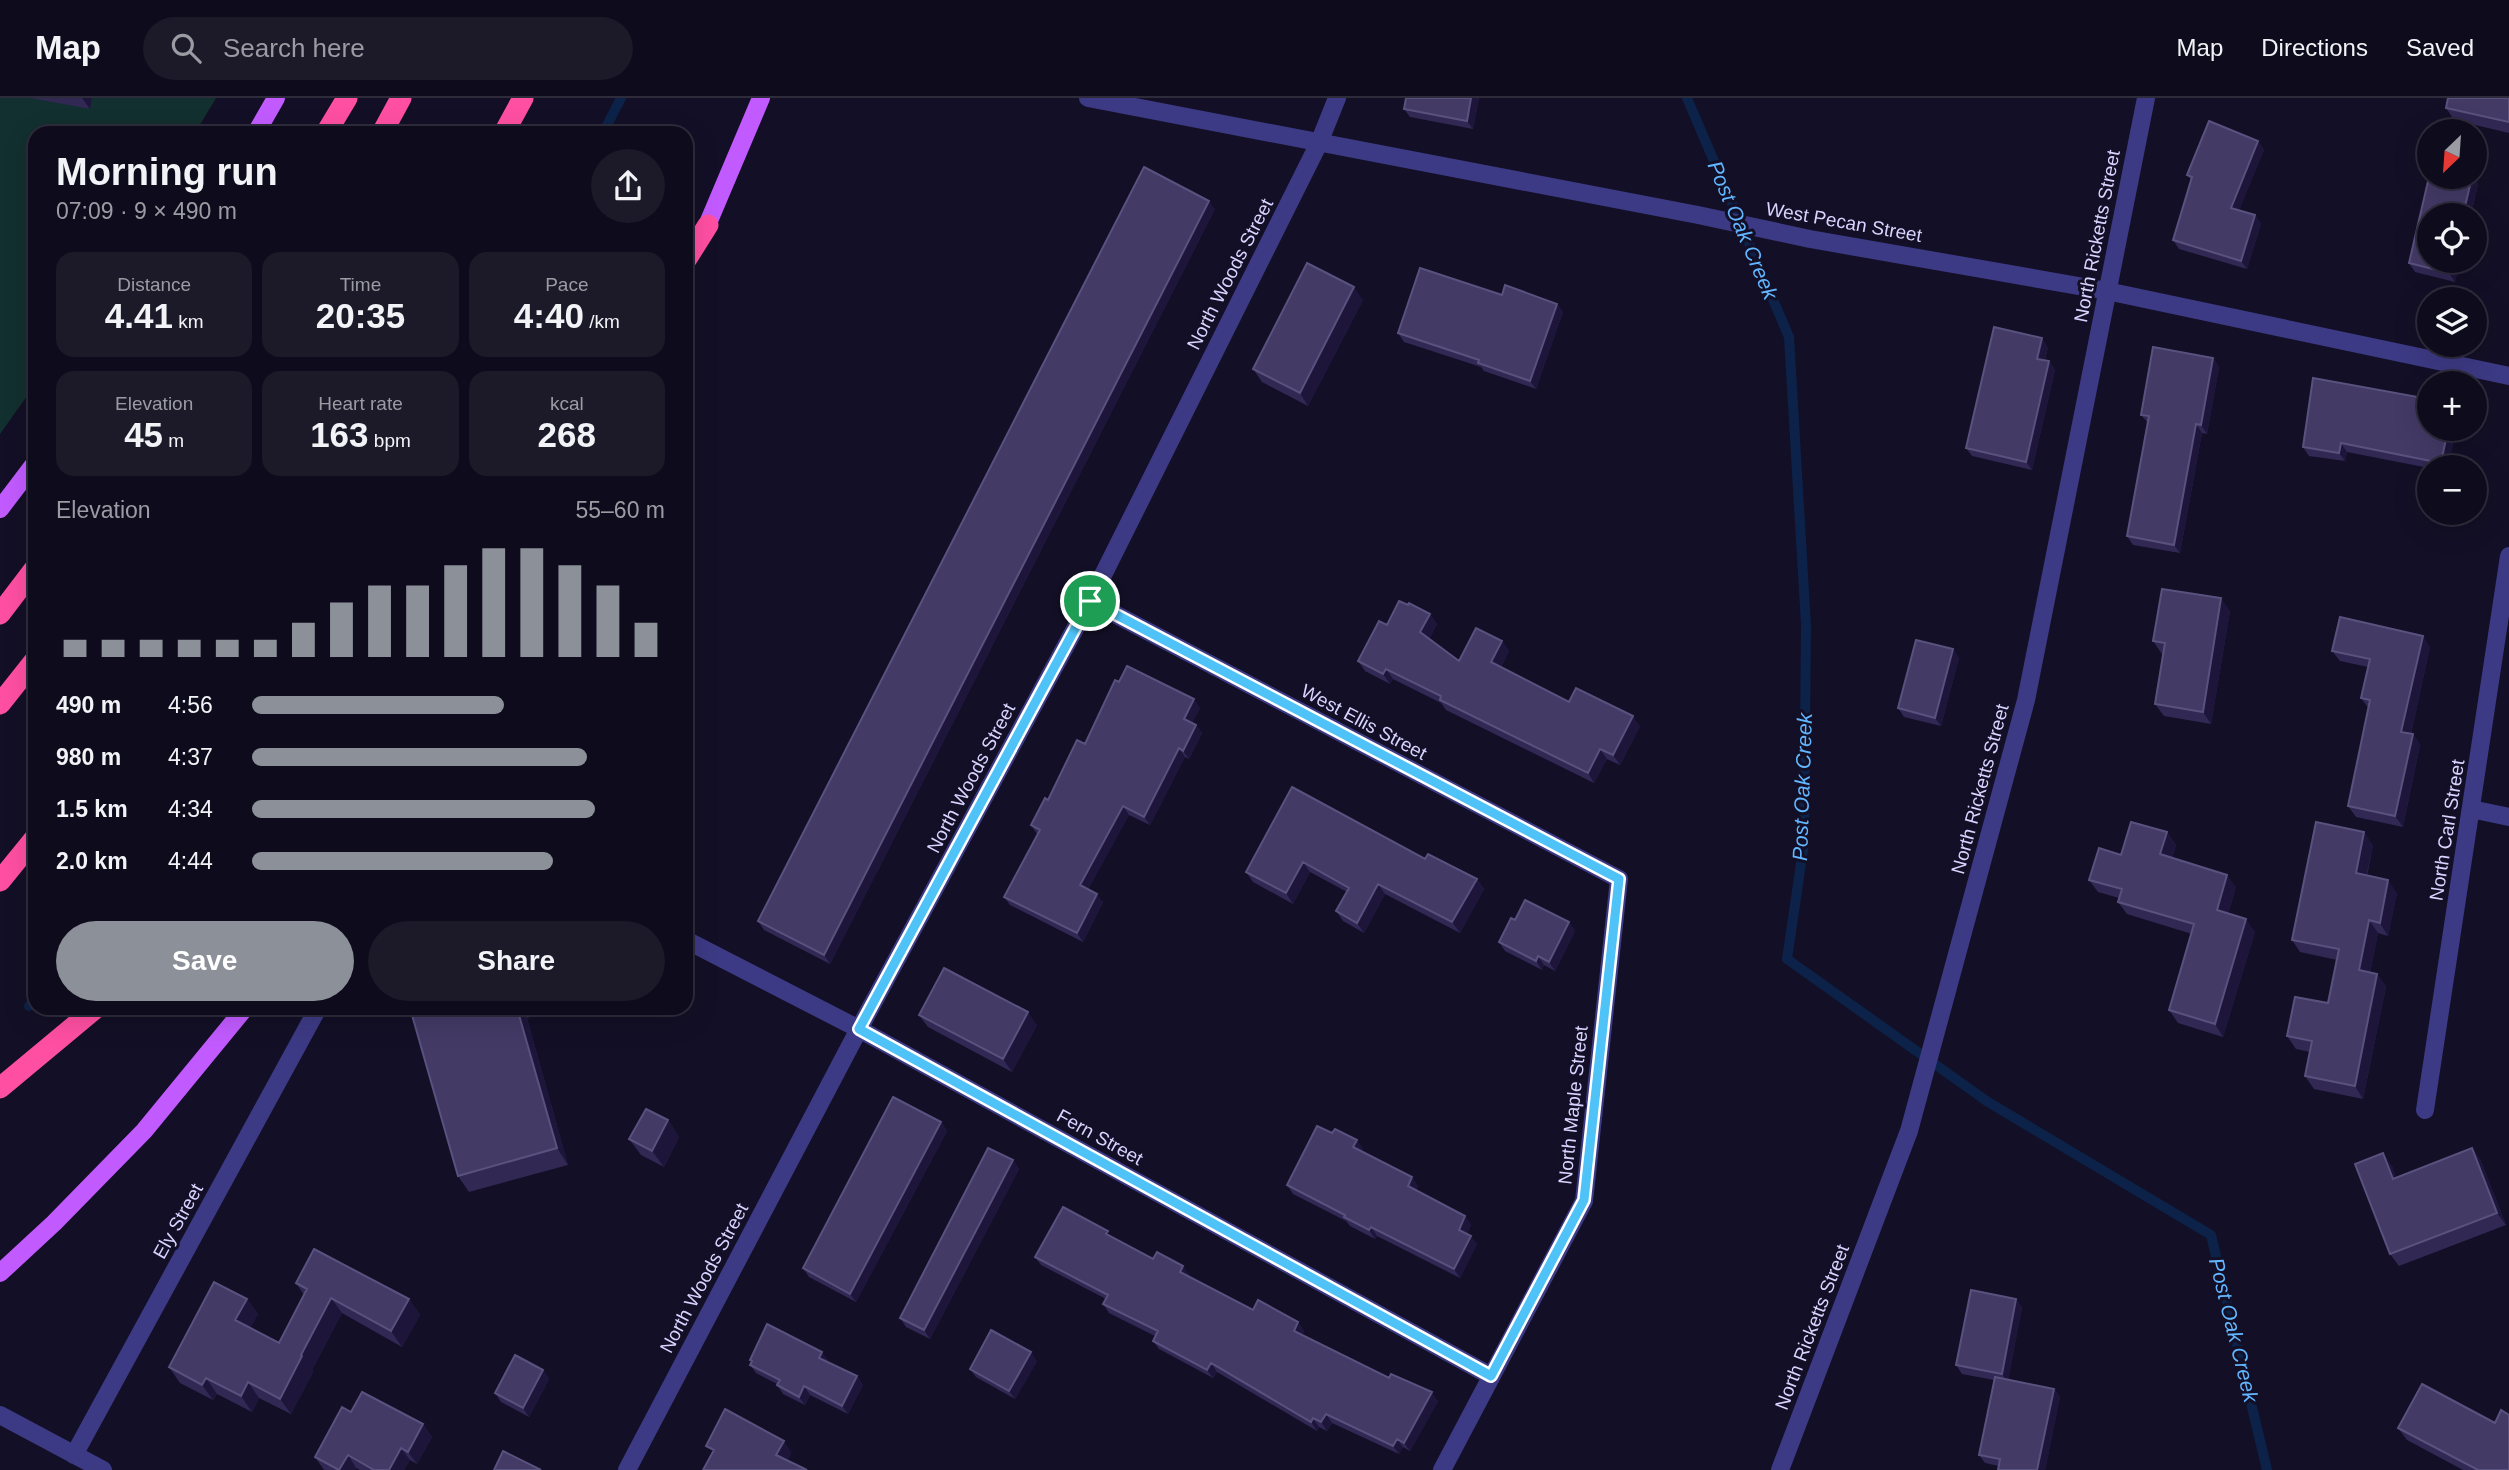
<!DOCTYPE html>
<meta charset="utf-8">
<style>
:root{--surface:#0e0b1c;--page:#1c1929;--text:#f1f3f6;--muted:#9b9ba3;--line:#2e2b3b;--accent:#8c9099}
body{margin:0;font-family:Arial,sans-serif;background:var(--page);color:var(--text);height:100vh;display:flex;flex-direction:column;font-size:26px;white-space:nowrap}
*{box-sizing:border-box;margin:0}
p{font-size:23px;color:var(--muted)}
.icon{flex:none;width:38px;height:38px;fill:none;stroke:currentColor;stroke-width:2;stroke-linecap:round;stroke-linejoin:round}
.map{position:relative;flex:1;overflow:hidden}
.sheet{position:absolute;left:28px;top:28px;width:665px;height:889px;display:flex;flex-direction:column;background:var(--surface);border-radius:21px;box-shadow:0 7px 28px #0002,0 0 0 2px var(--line)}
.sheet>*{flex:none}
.needle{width:46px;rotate:205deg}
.buttons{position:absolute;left:2417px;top:21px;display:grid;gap:14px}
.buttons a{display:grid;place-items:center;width:70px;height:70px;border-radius:50%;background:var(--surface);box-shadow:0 7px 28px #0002,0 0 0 2px var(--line);font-size:35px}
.pin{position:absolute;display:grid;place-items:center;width:60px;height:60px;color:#fff;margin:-30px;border:4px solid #fff;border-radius:50%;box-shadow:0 2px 7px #0007}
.round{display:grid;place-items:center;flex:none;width:74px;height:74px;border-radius:37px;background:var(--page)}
.overview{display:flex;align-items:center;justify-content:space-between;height:119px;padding:0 28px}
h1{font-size:38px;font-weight:700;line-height:52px}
.metrics{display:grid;grid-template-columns:repeat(3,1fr);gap:10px;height:119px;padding:7px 28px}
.metrics div{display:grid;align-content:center;border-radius:18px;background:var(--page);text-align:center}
.metrics b{font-size:35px;font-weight:700}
.metrics small{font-size:19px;font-weight:400}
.metrics p{font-size:19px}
.chart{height:196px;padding:14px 28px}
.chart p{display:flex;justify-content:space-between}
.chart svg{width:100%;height:126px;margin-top:7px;stroke:var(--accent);stroke-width:6}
.primary-button{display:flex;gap:14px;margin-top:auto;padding:14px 28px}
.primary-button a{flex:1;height:80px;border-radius:42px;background:var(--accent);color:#fff;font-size:28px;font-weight:700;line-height:80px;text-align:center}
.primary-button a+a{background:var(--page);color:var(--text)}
ul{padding:0 28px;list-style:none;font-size:23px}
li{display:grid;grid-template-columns:112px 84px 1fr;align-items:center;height:52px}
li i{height:18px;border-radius:9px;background:var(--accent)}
header{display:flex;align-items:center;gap:42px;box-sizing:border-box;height:98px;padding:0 35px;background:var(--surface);border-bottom:2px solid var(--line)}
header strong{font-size:33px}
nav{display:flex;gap:38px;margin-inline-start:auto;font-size:24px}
.search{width:490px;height:63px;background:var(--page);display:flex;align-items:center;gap:18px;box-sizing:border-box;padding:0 24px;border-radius:38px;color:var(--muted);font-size:26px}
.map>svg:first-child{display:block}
.green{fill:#12302f}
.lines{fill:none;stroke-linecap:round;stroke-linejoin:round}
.stream{stroke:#0c2248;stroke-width:10}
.minor{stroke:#3d3a85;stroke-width:18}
.major{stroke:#c25bff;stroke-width:18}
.highway{stroke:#ff4fa3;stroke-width:21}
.wall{fill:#312854}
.shaded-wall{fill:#1d163a}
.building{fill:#433a66;stroke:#5a527e;stroke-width:2}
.route-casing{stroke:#fff;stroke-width:14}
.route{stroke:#4fc3f7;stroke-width:9}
.labels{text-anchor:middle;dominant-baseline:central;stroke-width:6;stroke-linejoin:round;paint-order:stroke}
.street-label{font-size:19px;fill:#d9d4ff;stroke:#130f26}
.water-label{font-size:21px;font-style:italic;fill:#62b6ff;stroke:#130f26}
</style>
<header>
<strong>Map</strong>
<div class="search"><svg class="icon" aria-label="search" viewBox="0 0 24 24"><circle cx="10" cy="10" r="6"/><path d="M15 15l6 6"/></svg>Search here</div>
<nav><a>Map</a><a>Directions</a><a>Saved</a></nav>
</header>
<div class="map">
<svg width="2509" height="1372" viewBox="0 0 2509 1372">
<rect width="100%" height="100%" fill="#130f26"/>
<path class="green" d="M0,0H216L195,35H35V287L0,336Z"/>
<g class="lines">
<path class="stream" d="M1687,0L1789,239L1806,527L1804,745L1787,861L1988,1004L2211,1137L2267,1372
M603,35L621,0
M29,908L35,902"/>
<path class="minor" d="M1088,0L1698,117L1810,141L2107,193L2509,278
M1090,503L1619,781L1584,1103L1442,1372
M2471,711L2509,719
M686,842L859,931L1491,1278
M2425,1012L2509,458
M0,1317L103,1372
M74,1357L318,910
M627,1372L859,931L1090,503L1319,45L1337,0
M1780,1372L1909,1033L2026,602L2146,0"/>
<path class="major" d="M256,35L276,0
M703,137L761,0
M0,411L35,365
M0,1175L54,1125L144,1033L245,910"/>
<path class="highway" d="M326,35L347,0
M382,35L401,0
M504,35L523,0
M686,162L708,127
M0,516L35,470
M0,606L35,562
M0,783L35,740
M0,990L96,910"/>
</g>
<path class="wall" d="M31,0H92L90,11Z
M1479,0L1473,31L1410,19L1404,11Z
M2509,0V35L2454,22L2446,10Z
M2258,43L2264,52L2239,112L2255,117L2261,126L2247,171L2179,151L2173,142L2191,82L2187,77Z
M2429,79H2473L2478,86L2471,117H2429V163H2460L2455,184L2415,174L2409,165Z
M1215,111L830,866L764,832L758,823Z
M1502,197L1557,206L1563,214L1536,291L1484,273L1481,269L1404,244L1398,235Z
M1363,202L1308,308L1262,284L1253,271Z
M2048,249L2045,262L2049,263L2055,272L2032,372L1972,358L1966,350Z
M2213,260L2219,269L2207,336L2202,335L2180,455L2133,447L2127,438L2148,325L2141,317Z
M2456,331L2448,369H2429V370L2347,354L2345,363L2309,358L2303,349Z
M2230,513L2211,626L2164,618L2155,606L2164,556H2162L2153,543Z
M1430,516L1437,526L1429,541L1459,563L1502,543L1509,553L1501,569L1569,604L1640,628L1620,667L1607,661L1594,685L1446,612L1441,605L1393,581L1390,586L1365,573L1358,563L1387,527Z
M2430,549L2411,636H2413L2420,647L2403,729L2356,719L2348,708L2369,611L2361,600L2368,569L2340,563L2332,553Z
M1953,551L1959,560L1941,628L1904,619L1898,610Z
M1119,584L1200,610L1192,625L1196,627L1202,635L1189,661L1185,659L1150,727L1129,717L1088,791L1103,804L1083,844L1010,807L1004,799L1037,736L1031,727L1085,646Z
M1292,689L1425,761L1477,781L1484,791L1460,835L1385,796L1364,835L1343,823L1336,813L1347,794L1310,774L1293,806L1253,784L1246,774Z
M2167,734L2176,747L2172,760L2236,789L2228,816L2255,834L2223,939L2178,925L2169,912L2192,836L2127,816L2118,804L2119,800L2098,794L2089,782L2121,757Z
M2373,747L2367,778L2397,795L2388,838L2378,835L2370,875L2377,876L2386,889L2363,1001L2314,991L2305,978L2310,954L2296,951L2287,938L2328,905L2337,862L2300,854L2292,842Z
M1515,822L1569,824L1575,833L1555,873L1544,867L1542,872L1505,853L1499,844Z
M410,910H564L527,920L568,1067L469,1094L458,1078Z
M919,917L1037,927L1012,974L928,929Z
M668,1022L679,1039L664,1069L641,1057L629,1041Z
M941,1024L947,1033L856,1204L809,1179L803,1170Z
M1363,1050L1361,1054L1412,1079L1418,1088L1416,1092L1465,1118L1471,1127L1467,1136L1477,1146L1460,1180L1377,1138L1375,1141L1350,1128L1346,1123L1293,1096L1287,1087Z
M2472,1050L2481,1063L2506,1127L2399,1168L2390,1156L2392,1068L2396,1080Z
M1013,1062L1019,1071L930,1241L906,1229L900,1220Z
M1112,1140L1153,1161L1189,1176L1188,1178L1253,1212L1298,1224L1304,1233L1302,1237L1438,1303L1410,1353L1403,1349L1399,1356L1332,1325L1327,1333L1319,1329L1317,1333L1217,1274L1213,1280L1159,1251L1153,1243L1155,1238L1109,1215L1103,1206L1106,1201L1041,1167L1035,1159Z
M296,1185L409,1201L420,1217L402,1249L342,1215L312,1272L313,1274L291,1316L259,1300L252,1314L217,1296L213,1302L180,1285L169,1269L247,1201L258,1216L250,1230L279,1245L304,1197Z
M2016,1201L2022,1210L2008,1281L2054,1291L2060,1299L2045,1372H1998L1999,1368L1985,1365L1979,1357L1994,1282L1962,1276L1956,1267Z
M750,1262H828L827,1264L857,1278L863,1287L848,1316L810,1297L805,1307L783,1296L777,1287V1286L756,1275L750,1267L752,1264Z
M1037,1263L1015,1301L976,1279L970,1271Z
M543,1272L549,1281L529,1319L501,1304L495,1295Z
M351,1314L423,1326L432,1339L417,1366L410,1362L404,1372H360L356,1370L355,1372H324L315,1359Z
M2495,1325L2509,1372H2463L2407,1342L2398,1330Z"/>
<path class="shaded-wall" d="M82,0H92L90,11Z
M1471,0H1479L1473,31L1467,23Z
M2258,43L2264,52L2237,118L2231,110Z
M2472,79L2478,86L2471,117H2463Z
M1209,103L1215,111L830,866L824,857Z
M2255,117L2261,126L2247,171L2241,163Z
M2452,163H2460L2455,184L2449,175Z
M1354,189L1363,202L1308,308L1300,295Z
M1557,206L1563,214L1536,291L1530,283Z
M2042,240L2048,249L2043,269L2037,261Z
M2213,260L2219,269L2207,336L2201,327Z
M2049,263L2055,272L2032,372L2026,364Z
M2196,326L2202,335L2180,455L2174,447Z
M2448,331H2456L2448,369H2444L2441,365Z
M2341,345L2347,354L2345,363L2339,355Z
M2221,500L2230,513L2211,626L2203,614Z
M1430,516L1437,526L1427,544L1420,534Z
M2423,538L2430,549L2409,645L2401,634Z
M1502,543L1509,553L1498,574L1491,564Z
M1953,551L1959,560L1941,628L1935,620Z
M1386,571L1393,581L1390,586L1383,576Z
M1194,601L1200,610L1190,629L1184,621Z
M1633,618L1640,628L1620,667L1613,657Z
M1196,627L1202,635L1189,661L1183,653Z
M2413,636L2420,647L2403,729L2395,718Z
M1179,650L1185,659L1150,727L1144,719Z
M1600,651L1607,661L1594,685L1588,675Z
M1123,708L1129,717L1086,796L1080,787Z
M2167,734L2176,747L2169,769L2160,756Z
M2364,734L2373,747L2364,788L2356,775Z
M1303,764L1310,774L1293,806L1286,795Z
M2227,777L2236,789L2225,825L2217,812Z
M1477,781L1484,791L1460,835L1452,824Z
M2388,782L2397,795L2388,838L2380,825Z
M1378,786L1385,796L1364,835L1357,825Z
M1097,796L1103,804L1083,844L1077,835Z
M2246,821L2255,834L2223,939L2215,926Z
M2369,822L2378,835L2368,885L2359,872Z
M1569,824L1575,833L1555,873L1549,864Z
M1538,858L1544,867L1542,872L1536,863Z
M2377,876L2386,889L2363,1001L2355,988Z
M517,910H519L527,920L568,1067L557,1050Z
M1028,914L1037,927L1012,974L1003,961Z
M668,1022L679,1039L664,1069L652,1053Z
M941,1024L947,1033L856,1204L850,1196Z
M1357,1042L1363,1050L1359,1058L1353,1049Z
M2472,1050L2481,1063L2506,1127L2497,1115Z
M2383,1055L2392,1068L2402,1094L2393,1081Z
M1013,1062L1019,1071L930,1241L924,1232Z
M1412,1079L1418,1088L1414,1096L1408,1088Z
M1465,1118L1471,1127L1465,1140L1459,1132Z
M1371,1129L1377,1138L1375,1141L1369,1132Z
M1471,1138L1477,1146L1460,1180L1454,1171Z
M1183,1168L1189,1176L1186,1183L1180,1174Z
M331,1200L342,1215L312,1272L313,1274L291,1316L280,1301L301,1257Z
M247,1201L258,1216L246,1238L235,1222Z
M409,1201L420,1217L402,1249L391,1233Z
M2016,1201L2022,1210L2008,1285L2002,1276Z
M1298,1224L1304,1233L1300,1242L1294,1233Z
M822,1254L828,1262L825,1269L819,1260Z
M1031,1254L1037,1263L1015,1301L1009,1293Z
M1211,1265L1217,1274L1213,1280L1207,1272Z
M543,1272L549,1281L529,1319L523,1310Z
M857,1278L863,1287L848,1316L842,1308Z
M206,1280L217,1296L213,1302L202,1287Z
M248,1284L259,1300L252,1314L241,1298Z
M804,1288L810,1297L805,1307L799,1299Z
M2054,1291L2060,1299L2045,1372H2037Z
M1432,1294L1438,1303L1410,1353L1404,1345Z
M1326,1316L1332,1325L1327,1333L1321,1324Z
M1313,1320L1319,1329L1317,1333L1311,1324Z
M423,1326L432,1339L417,1366L408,1354Z
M1397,1341L1403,1349L1399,1356L1393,1348Z
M784,1343L792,1355L784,1369L776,1357Z
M401,1350L410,1362L404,1372H389Z
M348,1357L356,1370L355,1372H340Z"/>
<path class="building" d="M1406,0H1471L1467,23L1404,11Z
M2448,0H2509V24L2446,10Z
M2209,23L2258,43L2231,110L2255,117L2241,163L2173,142L2192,79L2187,77Z
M1144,69L1209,103L824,857L758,823Z
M2429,79H2472L2463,117H2429V163H2452L2449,175L2409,165Z
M1307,165L1354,189L1300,295L1253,271Z
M1420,170L1502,197L1505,187L1557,206L1530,283L1478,265L1479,262L1398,235Z
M1994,229L2042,240L2037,261L2049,263L2026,364L1966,350Z
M2153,249L2213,260L2201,327L2196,326L2174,447L2127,438L2149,318L2141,317Z
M2313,280L2429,301V331H2448L2441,365L2341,345L2339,355L2303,349Z
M2162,491L2221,500L2203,614L2155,606L2165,545L2153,543Z
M1399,503L1408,507L1409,505L1430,516L1420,534L1459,563L1476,530L1502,543L1491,564L1569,604L1576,590L1633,618L1613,657L1600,651L1588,675L1440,602L1441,598L1386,571L1383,576L1358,563L1379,523L1387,527Z
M2340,519L2423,538L2401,634L2413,636L2395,718L2348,708L2370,602L2361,600L2370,561L2332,553Z
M1916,542L1953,551L1935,620L1898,610Z
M1127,568L1194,601L1184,621L1196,627L1183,653L1179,650L1144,719L1123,708L1080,787L1097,796L1077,835L1004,799L1040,732L1031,727L1045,700L1048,702L1077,642L1085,646L1115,582L1119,584Z
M1292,689L1425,761L1428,756L1477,781L1452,824L1378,786L1357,825L1336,813L1349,790L1303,764L1286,795L1246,774Z
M2131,724L2167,734L2160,756L2227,777L2217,812L2246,821L2215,926L2169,912L2194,826L2118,804L2122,791L2089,782L2099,750L2121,757Z
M2316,724L2364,734L2356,775L2388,782L2380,825L2369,822L2359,872L2377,876L2355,988L2305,978L2312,943L2287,938L2295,899L2328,905L2339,851L2292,842Z
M1525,802L1569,824L1549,864L1538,858L1536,863L1499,844L1511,820L1515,822Z
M944,870L1028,914L1003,961L919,917Z
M410,910H517L557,1050L458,1078Z
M893,999L941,1024L850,1196L803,1170Z
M646,1011L668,1022L652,1053L629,1041Z
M1317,1028L1332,1035L1335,1031L1357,1042L1353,1049L1412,1079L1408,1088L1465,1118L1459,1132L1471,1138L1454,1171L1371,1129L1369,1132L1344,1119L1345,1117L1287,1087Z
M988,1050L1013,1062L924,1232L900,1220Z
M2472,1050L2497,1115L2390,1156L2355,1066L2383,1055L2393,1081Z
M1063,1109L1108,1133L1106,1136L1153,1161L1157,1154L1183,1168L1180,1174L1253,1212L1258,1202L1298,1224L1294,1233L1389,1280L1391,1276L1432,1294L1404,1345L1397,1341L1393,1348L1326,1316L1321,1324L1313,1320L1311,1324L1211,1265L1207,1272L1153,1243L1158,1233L1103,1206L1108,1197L1035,1159Z
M314,1151L409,1201L391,1233L331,1200L301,1257L302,1258L280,1301L248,1284L241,1298L206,1280L202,1287L169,1269L214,1184L247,1201L235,1222L279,1245L307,1191L296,1185Z
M1971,1192L2016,1201L2002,1276L1956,1267Z
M767,1226L822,1254L819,1260L857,1278L842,1308L804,1288L799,1299L777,1287L780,1282L750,1267L752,1263L750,1262Z
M991,1232L1031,1254L1009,1293L970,1271Z
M515,1257L543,1272L523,1310L495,1295Z
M1995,1279L2054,1291L2037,1372H1998L2000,1361L1979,1357Z
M2422,1286L2495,1325L2501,1312L2509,1317V1372H2478L2398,1330Z
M362,1294L423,1326L408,1354L401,1350L389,1372H374L348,1357L339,1372L315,1359L342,1309L351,1314Z
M725,1311L784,1343L776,1357L807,1372H703L714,1352L706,1348Z
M503,1353L541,1372H494Z"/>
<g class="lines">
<defs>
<path id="route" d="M1090,503L1619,781L1584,1102L1491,1278L859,931Z"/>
</defs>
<use href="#route" class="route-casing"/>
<use href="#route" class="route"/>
</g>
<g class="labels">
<g class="street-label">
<text transform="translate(1844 124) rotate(10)">West Pecan Street</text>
<text transform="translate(2097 138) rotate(-79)">North Ricketts Street</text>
<text transform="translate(1230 176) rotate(-63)">North Woods Street</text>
<text transform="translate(1364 624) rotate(28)">West Ellis Street</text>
<text transform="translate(971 680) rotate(-62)">North Woods Street</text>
<text transform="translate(1980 691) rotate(-75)">North Ricketts Street</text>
<text transform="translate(2447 732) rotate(-81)">North Carl Street</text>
<text transform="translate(1573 1007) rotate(-84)">North Maple Street</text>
<text transform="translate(1100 1039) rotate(29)">Fern Street</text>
<text transform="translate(178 1123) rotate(-61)">Ely Street</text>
<text transform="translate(704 1180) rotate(-62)">North Woods Street</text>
<text transform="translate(1812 1229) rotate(-69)">North Ricketts Street</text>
</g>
<g class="water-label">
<text transform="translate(1743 132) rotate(67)">Post Oak Creek</text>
<text transform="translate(1802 689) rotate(-88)">Post Oak Creek</text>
<text transform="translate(2234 1232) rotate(76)">Post Oak Creek</text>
</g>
</g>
</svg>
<div class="buttons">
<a><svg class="needle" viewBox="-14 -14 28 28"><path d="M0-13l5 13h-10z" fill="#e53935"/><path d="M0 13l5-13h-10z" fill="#9b9ba3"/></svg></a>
<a><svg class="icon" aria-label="locate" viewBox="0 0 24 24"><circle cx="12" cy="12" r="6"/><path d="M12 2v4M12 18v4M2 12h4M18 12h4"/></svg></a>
<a><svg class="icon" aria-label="layers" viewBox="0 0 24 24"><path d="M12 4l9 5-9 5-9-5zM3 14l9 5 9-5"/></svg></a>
<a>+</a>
<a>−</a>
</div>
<div class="pin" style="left:1090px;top:503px;background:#1e9e55"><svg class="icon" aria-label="arrive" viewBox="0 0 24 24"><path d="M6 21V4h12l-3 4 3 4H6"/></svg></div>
<section class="sheet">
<div class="overview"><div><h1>Morning run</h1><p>07:09 · 9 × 490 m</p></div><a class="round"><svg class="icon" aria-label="share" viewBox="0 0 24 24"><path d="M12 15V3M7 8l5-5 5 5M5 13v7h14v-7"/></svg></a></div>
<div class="metrics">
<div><p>Distance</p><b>4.41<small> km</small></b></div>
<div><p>Time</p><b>20:35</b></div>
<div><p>Pace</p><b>4:40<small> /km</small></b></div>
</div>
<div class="metrics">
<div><p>Elevation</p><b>45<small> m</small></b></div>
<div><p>Heart rate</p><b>163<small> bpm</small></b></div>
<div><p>kcal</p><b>268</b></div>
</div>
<div class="chart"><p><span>Elevation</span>55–60 m</p>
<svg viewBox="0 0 160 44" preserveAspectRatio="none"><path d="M5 44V38M15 44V38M25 44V38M35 44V38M45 44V38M55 44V38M65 44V32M75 44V25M85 44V19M95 44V19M105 44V12M115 44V6M125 44V6M135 44V12M145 44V19M155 44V32"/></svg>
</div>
<ul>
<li><b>490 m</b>4:56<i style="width:61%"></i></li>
<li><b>980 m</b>4:37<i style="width:81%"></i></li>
<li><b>1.5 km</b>4:34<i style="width:83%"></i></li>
<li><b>2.0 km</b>4:44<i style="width:73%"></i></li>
</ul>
<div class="primary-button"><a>Save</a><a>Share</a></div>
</section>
</div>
